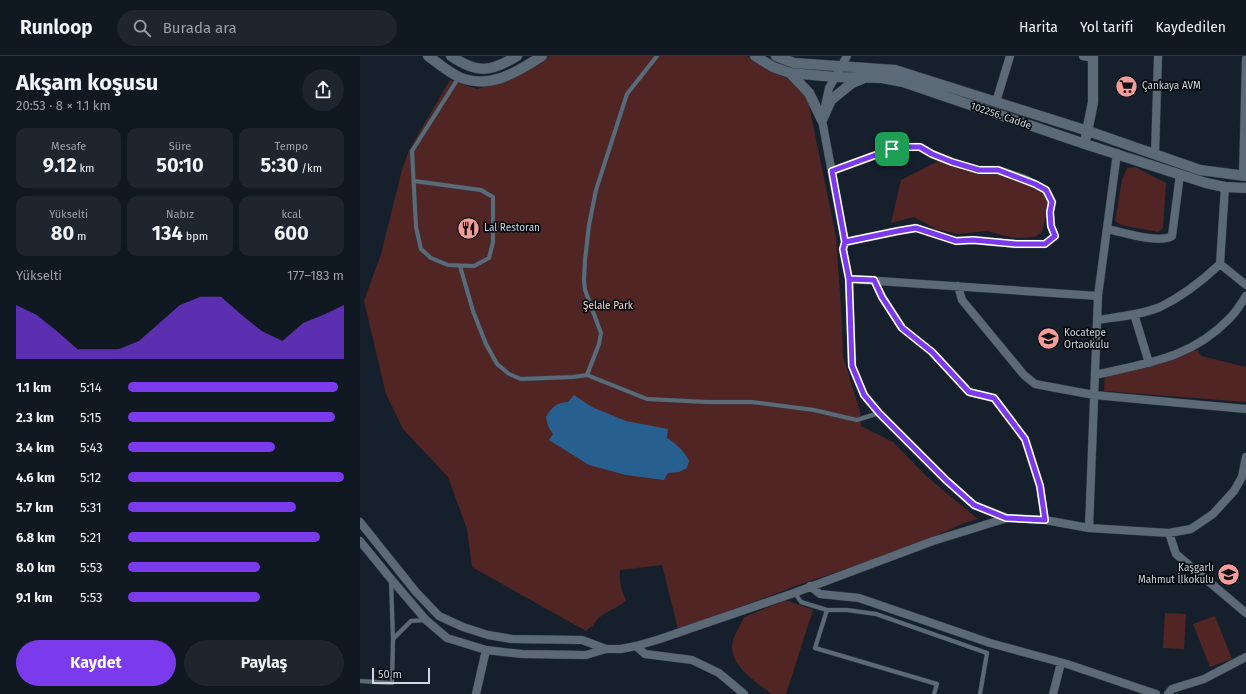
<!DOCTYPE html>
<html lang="tr">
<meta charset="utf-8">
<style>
:root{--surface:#101821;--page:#1e252e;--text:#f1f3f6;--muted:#9ca0a5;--line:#30373f;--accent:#7c3aed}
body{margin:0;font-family:"Fira Sans",sans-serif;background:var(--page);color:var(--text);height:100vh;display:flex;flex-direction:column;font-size:15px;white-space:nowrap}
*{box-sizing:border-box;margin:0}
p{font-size:13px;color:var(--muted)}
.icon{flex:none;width:22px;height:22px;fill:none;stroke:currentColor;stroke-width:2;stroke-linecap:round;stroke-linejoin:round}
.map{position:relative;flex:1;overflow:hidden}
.side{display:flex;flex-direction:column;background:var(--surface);width:360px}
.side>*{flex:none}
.scale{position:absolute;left:12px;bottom:10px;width:58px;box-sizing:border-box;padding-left:4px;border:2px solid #ced6de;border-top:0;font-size:11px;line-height:14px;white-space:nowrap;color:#ced6de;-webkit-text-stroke:3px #050a0e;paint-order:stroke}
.pin{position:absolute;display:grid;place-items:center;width:34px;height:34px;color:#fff;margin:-17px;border-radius:8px;box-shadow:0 2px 6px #0006}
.round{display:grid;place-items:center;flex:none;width:42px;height:42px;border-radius:21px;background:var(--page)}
.summary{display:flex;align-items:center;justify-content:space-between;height:68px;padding:0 16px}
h1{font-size:22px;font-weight:700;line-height:30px}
.metrics{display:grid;grid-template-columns:repeat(3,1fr);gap:6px;height:68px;padding:4px 16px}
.metrics div{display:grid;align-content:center;border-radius:10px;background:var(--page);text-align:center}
.metrics b{font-size:20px;font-weight:700}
.metrics small{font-size:11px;font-weight:400}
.metrics p{font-size:11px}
.chart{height:112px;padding:8px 16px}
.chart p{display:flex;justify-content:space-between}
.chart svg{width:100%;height:72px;margin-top:4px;fill:var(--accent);opacity:.7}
.cta{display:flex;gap:8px;margin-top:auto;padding:8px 16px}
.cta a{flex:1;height:46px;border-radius:24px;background:var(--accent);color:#fff;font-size:16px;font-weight:700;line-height:46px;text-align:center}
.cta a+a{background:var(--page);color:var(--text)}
ul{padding:0 16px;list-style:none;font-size:13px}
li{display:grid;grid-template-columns:64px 48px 1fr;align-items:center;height:30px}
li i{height:10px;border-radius:5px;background:var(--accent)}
header{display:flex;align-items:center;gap:24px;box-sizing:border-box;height:56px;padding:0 20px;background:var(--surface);border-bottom:1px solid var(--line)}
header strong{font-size:19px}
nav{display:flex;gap:22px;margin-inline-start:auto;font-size:14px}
.search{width:280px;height:36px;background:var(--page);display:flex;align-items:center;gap:10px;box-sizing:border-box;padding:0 14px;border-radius:22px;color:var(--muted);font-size:15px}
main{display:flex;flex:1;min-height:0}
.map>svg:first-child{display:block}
.green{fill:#522525}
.water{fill:#275f8f}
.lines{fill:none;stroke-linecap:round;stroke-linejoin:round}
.service-casing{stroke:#333b44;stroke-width:5}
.minor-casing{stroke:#333b44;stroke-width:9}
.tertiary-casing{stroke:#333b44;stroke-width:11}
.service{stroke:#5c6a77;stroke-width:4}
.minor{stroke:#5c6a77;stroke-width:8}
.tertiary{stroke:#5c6a77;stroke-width:10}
.route-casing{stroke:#fff;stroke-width:8}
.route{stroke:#7c3aed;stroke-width:5}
.labels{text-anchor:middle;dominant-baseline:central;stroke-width:3.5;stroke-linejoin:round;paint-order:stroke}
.poi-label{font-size:10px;fill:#ced6de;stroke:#050a0e;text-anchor:start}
.street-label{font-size:10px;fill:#ced6de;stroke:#050a0e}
.park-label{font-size:10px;fill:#ffd2d0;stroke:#050a0e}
</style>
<header>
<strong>Runloop</strong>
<div class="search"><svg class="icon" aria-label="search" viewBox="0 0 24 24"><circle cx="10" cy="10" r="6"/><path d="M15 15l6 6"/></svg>Burada ara</div>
<nav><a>Harita</a><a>Yol tarifi</a><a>Kaydedilen</a></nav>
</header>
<main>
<section class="side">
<div class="summary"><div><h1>Akşam koşusu</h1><p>20:53 · 8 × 1.1 km</p></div><a class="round"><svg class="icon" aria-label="share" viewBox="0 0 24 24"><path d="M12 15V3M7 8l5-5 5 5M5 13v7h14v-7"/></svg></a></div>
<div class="metrics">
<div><p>Mesafe</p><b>9.12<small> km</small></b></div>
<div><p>Süre</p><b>50:10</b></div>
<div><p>Tempo</p><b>5:30<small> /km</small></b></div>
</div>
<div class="metrics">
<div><p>Yükselti</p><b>80<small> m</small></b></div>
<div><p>Nabız</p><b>134<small> bpm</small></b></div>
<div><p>kcal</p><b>600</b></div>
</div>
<div class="chart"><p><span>Yükselti</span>177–183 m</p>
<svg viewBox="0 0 160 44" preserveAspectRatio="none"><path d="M0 44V11L10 17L20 27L30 38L40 38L50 38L60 33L70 22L80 11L90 6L100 6L110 17L120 27L130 33L140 22L150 17L160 11V44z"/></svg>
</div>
<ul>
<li><b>1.1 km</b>5:14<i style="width:97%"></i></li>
<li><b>2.3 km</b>5:15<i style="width:96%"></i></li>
<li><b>3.4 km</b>5:43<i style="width:68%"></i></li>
<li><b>4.6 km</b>5:12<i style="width:100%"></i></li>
<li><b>5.7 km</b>5:31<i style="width:78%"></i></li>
<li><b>6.8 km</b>5:21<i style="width:89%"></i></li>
<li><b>8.0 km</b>5:53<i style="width:61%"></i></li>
<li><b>9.1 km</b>5:53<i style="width:61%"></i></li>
</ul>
<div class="cta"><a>Kaydet</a><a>Paylaş</a></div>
</section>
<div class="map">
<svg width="886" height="638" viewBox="0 0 886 638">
<rect width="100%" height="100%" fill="#15202c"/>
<path class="green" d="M190,0H387L433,26L441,35L448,44L476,181L482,266L483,301L500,355L501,370L533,386L566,420L618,463L602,468L557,488L433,531L340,566L318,573L302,509L260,514C259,525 261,534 266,544C258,553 236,558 233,571H230L226,575L112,511L107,473L88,421L43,373L26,338L4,245L21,198L42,114L49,94L90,24L117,33L155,21Z
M578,105L596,109L609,115L636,117L675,128L688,138L689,147L682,176L675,181L654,182L627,175L597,178L576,173L554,161L531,167L541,124Z
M775,111L806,127L803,172L798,176L761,169L755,165L762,124L767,112Z
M838,294L841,300L886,311V346L744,335L745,317Z
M426,544L453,554L426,638H411C397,626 375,614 372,593C371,583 380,570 384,561Z
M805,557L826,558L824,593L803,592Z
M855,560L872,603L850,611L833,568Z"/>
<path class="water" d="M214,339L232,351L266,365L308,373L307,382C316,388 324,394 329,405L327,412L319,416L308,417L304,424L266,419L229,409L189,384L193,378L188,370L186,361C192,351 196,347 208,346Z"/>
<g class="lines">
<defs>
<path id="service" d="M54,125L121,134L133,141V186L129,202L114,210L88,209L71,202L61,193L56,171L52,95L99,21
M100,210L113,255L126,288L137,308L149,318L161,323L213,321L227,319L287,343L347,346H392L454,354L497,364L519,357
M227,319L239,288L241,277L225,234L224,224L225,204L229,169L236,134L267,38L297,0
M31,524L33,583
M435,537L441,546L467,554L455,592L577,628L574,638
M467,554H487L516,558L627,597L620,638
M0,625L32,627L33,583L51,565L66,564"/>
<path id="minor" d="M487,0L469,32L462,64L485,186L483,193L489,223L738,240
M723,0L733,2
M636,46L650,0
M795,99L798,0
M472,115L532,93L545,91H560L572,98L592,106L619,114H638L665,123L686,134L692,146L690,156L691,170L695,180L685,188H656L613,184L596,185L556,172L538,175L485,186
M883,120L886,3
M865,131L860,208L886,229
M747,173C763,176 798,188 812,180L820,118
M489,223L492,310L504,339L519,357L586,424L614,449L647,462
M514,224L522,241L542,272L572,296L609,336L634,342L665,383L680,430L685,464
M598,230L602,244L664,319L675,328L734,339L886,353
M774,258L789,307
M737,264C757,261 781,259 800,251C823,240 842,225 860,208
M735,319C787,307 830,303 869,263C876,256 881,248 886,240
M0,466L56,536L79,560L103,571L128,579L152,583L222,584L246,593
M729,472L809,477L831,473L853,458L874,435L882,421L886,401
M809,477L816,498L886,557
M0,485L31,523L66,564L87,582L126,594L162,598L226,599L246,593H261L276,590L300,583L434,537L573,485L647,462L685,464L729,472L738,240L757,97
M450,530L460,538L499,542L630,587L707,608L796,638
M276,590L285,598L332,604L359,617L384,638
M116,638L126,594
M693,638L701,607
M808,638L812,633L844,623L886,601"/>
<path id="tertiary" d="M68,0C78,7 88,16 99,21C130,34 157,16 182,0
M91,0C117,18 131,16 157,0
M395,0L413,11L430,17L475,21L522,22L543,26L725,88L846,127L865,131L886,132
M416,0L434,7L535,14L728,75L840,114L886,120
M430,17L449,37L462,64
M462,64L471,44L492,27L502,23
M726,81L733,46V0"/>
</defs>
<use href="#service" class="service-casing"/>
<use href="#minor" class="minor-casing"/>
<use href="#tertiary" class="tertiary-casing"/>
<use href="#service" class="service"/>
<use href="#minor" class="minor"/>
<use href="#tertiary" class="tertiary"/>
</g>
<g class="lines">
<defs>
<path id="route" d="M532,93L472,115L485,186L483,193L489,223L492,310L504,339L519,357L586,424L614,449L646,462L685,464L680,430L665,383L634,342L609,336L572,296L542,272L522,241L514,224L489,223L483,193L485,186L538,175L556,172L596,185L613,184L656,188H685L695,180L691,170L690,156L692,146L686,134L675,128L638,114H619L592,106L572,98L560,91H545L532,93"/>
</defs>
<use href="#route" class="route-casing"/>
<use href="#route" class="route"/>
</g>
<defs>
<symbol id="supermarket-disc" viewBox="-11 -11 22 22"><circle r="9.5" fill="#f59b9a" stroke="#050a0e"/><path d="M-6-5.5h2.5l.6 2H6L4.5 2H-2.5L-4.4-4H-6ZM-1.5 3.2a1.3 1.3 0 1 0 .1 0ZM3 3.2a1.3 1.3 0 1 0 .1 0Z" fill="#111"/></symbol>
<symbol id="restaurant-disc" viewBox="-11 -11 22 22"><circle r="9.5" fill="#f59b9a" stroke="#050a0e"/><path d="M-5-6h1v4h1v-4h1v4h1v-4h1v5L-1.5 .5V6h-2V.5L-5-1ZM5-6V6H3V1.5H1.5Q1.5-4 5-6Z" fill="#111"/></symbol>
<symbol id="school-disc" viewBox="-11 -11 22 22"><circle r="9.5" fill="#f59b9a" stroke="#050a0e"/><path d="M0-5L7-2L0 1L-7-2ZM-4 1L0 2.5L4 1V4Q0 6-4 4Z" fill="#111"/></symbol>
</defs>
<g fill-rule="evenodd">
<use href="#supermarket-disc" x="754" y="18" width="25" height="25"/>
<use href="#restaurant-disc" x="96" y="160" width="25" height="25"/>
<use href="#school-disc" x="676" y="270" width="25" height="25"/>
<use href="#school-disc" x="856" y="506" width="25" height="25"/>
</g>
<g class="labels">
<g class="poi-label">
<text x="782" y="30">Çankaya AVM</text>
<text x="124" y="172">Lal Restoran</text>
<text x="704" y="277">Kocatepe<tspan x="704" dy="12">Ortaokulu</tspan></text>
<text x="854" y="512" text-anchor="end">Kaşgarlı<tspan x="854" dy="12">Mahmut İlkokulu</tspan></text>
</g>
<g class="street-label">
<text transform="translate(641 60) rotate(19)">102256. Cadde</text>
</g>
<g class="park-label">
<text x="248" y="250">Şelale Park</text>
</g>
</g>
</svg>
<div class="scale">50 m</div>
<div class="pin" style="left:532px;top:93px;background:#1e9e55"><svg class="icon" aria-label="arrive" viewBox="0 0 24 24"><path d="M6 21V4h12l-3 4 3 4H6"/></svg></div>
</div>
</main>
